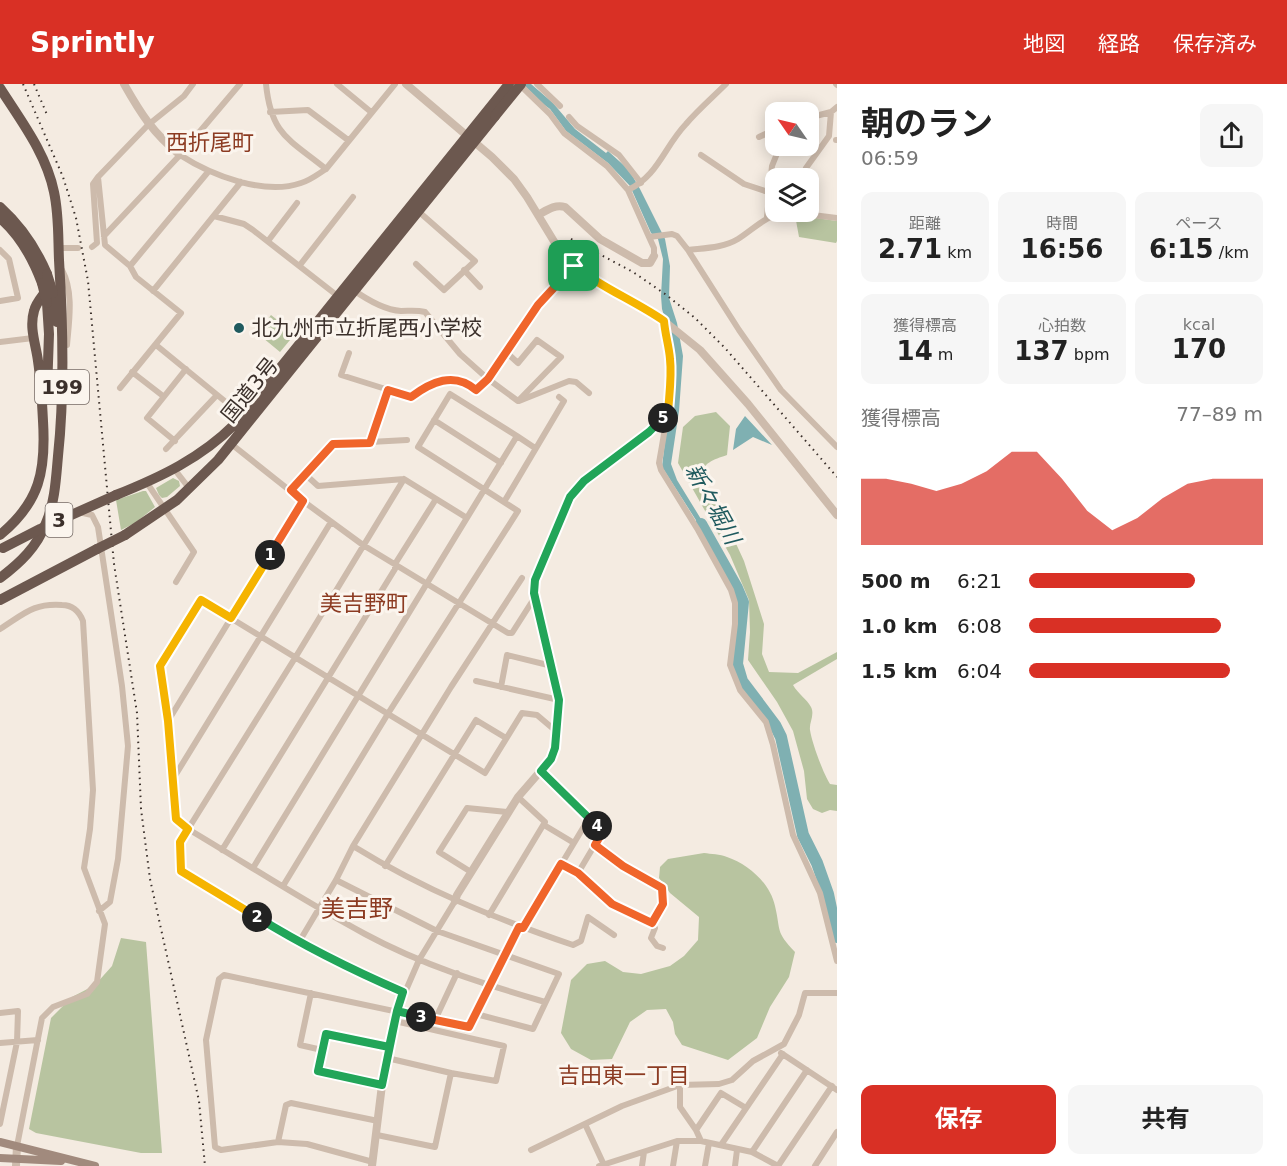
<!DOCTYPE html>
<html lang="ja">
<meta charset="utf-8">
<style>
:root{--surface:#fff;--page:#f6f6f6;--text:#222;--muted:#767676;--accent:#d93025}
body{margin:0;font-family:"DejaVu Sans","Noto Sans JP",sans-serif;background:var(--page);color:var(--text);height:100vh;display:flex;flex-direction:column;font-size:22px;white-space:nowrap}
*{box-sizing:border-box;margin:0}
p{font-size:20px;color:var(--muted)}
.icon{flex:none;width:33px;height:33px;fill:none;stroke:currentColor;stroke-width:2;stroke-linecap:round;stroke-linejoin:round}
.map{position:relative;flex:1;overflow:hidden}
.drawer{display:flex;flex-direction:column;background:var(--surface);width:450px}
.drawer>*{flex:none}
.needle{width:39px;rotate:304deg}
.controls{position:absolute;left:765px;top:18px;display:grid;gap:12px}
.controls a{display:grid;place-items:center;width:54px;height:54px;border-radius:12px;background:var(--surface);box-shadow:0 3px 15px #0003;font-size:30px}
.pin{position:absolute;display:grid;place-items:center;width:51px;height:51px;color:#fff;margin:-26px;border-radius:12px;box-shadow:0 3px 9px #0006}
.km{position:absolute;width:30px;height:30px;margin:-15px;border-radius:50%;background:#222;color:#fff;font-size:16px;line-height:30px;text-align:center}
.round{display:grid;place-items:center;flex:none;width:63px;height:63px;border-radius:12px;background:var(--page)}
.headline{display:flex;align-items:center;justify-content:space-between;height:102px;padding:0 24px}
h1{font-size:33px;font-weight:700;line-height:45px}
.figures{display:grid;grid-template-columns:repeat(3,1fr);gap:9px;height:102px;padding:6px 24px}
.figures div{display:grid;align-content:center;border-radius:12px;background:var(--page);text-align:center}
.figures b{font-size:26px;font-weight:700}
.figures small{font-size:16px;font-weight:400}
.figures p{font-size:16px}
.chart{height:168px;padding:12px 24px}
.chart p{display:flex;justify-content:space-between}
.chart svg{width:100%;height:108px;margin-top:6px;fill:var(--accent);opacity:.7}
.cta{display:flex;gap:12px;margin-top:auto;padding:12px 24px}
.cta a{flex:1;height:69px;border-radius:12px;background:var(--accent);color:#fff;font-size:24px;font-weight:700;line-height:69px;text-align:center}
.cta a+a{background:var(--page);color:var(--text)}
ul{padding:0 24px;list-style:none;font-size:20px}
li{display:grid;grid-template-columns:96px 72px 1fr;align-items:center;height:45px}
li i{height:15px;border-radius:8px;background:var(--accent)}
header{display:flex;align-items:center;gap:36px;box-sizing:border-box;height:84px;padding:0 30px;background:var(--accent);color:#fff}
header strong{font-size:28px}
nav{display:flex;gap:33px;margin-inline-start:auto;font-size:21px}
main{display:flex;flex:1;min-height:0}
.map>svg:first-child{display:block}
.green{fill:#b8c4a0}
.water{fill:#7fb0b2}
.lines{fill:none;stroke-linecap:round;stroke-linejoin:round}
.river{stroke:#7fb0b2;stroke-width:12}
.minor{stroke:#cdbbac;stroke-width:6}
.tertiary{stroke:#cdbbac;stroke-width:8}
.secondary{stroke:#a18a7d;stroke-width:8}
.trunk{stroke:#6c584f;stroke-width:10}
.rail{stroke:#3b302b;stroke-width:2;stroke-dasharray:1.5 4.5;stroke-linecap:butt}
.trunk-bridge{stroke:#6c584f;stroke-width:10}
.split-1-casing{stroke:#fff;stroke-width:12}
.split-2-casing{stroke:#fff;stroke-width:12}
.split-3-casing{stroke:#fff;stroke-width:12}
.split-4-casing{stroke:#fff;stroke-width:12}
.split-5-casing{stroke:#fff;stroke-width:12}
.split-6-casing{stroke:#fff;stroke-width:12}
.split-1{stroke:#f0652b;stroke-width:8}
.split-2{stroke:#f5b400;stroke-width:8}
.split-3{stroke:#22a559;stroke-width:8}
.split-4{stroke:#f0652b;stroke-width:8}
.split-5{stroke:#22a559;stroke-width:8}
.split-6{stroke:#f5b400;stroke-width:8}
.poi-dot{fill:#1f5a5e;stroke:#fbf5ee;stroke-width:2}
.labels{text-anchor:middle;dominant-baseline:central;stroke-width:6;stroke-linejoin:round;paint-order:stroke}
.shield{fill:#fbf5ee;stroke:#756b66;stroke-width:1.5}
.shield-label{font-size:20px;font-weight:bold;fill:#3b302b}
.poi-label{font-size:21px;fill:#3b302b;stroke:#fbf5ee;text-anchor:start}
.street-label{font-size:21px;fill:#3b302b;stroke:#fbf5ee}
.neighbourhood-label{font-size:22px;fill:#8c3b22;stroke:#fbf5ee}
.water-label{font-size:22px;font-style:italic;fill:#1f5a5e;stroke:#fbf5ee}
.quarter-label{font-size:24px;fill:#8c3b22;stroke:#fbf5ee}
</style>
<header>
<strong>Sprintly</strong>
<nav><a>地図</a><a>経路</a><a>保存済み</a></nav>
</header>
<main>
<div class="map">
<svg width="837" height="1082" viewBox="0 0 837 1082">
<rect width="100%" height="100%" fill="#f4ebe1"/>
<path class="green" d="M795,131L837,137V157L836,159L799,153Z
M271,231L295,250L280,268L257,249Z
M716,328L730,342L727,371C713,376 703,378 700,394L721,427L744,477L764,540L762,570L769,588L798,589L837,568V575L793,601C798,610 807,615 811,623C815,631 809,639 810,646C812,659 823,689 830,700L837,701V727L830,726L822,729L813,725L807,715L804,687L793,647L777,618L748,576L750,548L749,516L730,471L678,379L683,343L695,332Z
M173,394L179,397L180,402L167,413L162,414L159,411L156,404Z
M143,407H146L155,423L135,439L121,446L116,416Z
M704,769C711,770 720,770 727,773C748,780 770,799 775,822C781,847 775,847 795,868L789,893L770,923L757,954L728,976L682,961L675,950L673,938L666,925L647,926L630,938L612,975L591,976L571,965L561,949L571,896L587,880L605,877L623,888L641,890L670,882L684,872L698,856L699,833L670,809L659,794L660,783L668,775Z
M121,854L146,858L162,1069H141L36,1049L29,1045L51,934L72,913L95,901L112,882Z"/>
<path class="water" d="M523,0H531L553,19L575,45L606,69L608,67L629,86L640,105L665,155L670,182L669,214L677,239L683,272L679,327L671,380L677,396L712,453L708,455L662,383L673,287V262L662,225L661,212L663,175L658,155L651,149L630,102L608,79L566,47L550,25L543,20Z
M745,332L772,361L753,353L733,366L736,345Z"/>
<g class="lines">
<path class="river" d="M701,440L737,504L743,518L737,580L742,597L775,641L781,653L803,751L817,779L828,810L837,853"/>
<path class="minor" d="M266,0C271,51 289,55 326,85
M337,0L371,28
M519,0L550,30L564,49L607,82L628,106L649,153L654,164V172
M537,0L560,22
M836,0L837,1
M270,28L308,26L348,56
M569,33L577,42L619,71L641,99
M808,34L831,28L837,23
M759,53L776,45
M836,56H837
M180,71C211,91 264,112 301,99C311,96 318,90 326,85L395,0
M701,71L744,100L768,108
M806,84L829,52L831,28
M628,106C658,92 664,63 686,40C698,26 713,13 726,0
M789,128L837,134
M214,132L244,140L253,146L339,213
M767,133L772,82L780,62
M104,152L180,71L240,0
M649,153L672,150L677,152L688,166L739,246L781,306L837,363
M268,157L297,119
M92,163L97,159L93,100L98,93
M59,164H78
M0,166L9,175L18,214L0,217
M688,166C705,164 723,164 738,155C754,145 767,130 787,128
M416,180L444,206L475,177L418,127
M300,181L353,113
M130,182L208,88
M62,186C74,208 69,237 67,261
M464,186L480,203
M352,205C366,215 384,226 401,227C410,227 417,226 425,228L460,270L488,295L518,317L561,273L537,256L518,279L506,268
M153,207L241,98
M664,237C664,251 670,264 670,278C671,312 665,345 659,379L661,386L698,446L731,506L735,519V540L730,581L740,606L766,638L773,661L793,751L820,809L837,877
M0,258L33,254
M156,261L243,332
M349,269L341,291L411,313C432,298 453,286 476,306L488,295L538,221L574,182
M132,288L163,312
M120,304L181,229L136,193L130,182L105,161L98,93L148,41L184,12L193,0
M519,317L569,297L576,298L589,309
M434,336L501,379
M517,352L535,364
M175,357L147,334L186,285
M230,359L303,417L363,461L508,549H512L535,513
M370,359L388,306
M166,365L217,311
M175,386L189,404
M306,391L318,402L404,395L467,434
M147,399L194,468L176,498
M291,406L333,360L407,356
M504,418L564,317L559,313
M83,429L92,431L98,443L122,602L128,662L118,775L110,818L99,827
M0,545C24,530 33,519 62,521C73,521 79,527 83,537L93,706L90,745L84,784L105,840L97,898L87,910L53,923L42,934L17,1062
M476,597L559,616
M501,603L507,571L552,582
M168,637L303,417
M556,659L559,616L534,509L535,496L570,413L584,397L649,348L667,329
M173,695L331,438
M544,741L574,759
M595,761L623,782L662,804L663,820L652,839L655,844L651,854L657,862L663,864
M353,762C426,807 492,833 573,861L581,857L588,833L614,851
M222,766L395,485V480L436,415
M561,780L578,789L603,747L589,734
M385,782L476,636L506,654
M253,784L517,352L450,310L418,363L518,427L389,628L283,802
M471,788L439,768L467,724L507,728
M578,789L612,821L652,839
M336,796L437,847L559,890L533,945L476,930
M489,831L545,738L518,713
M523,844L589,734L541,686
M299,858L336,796L353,762L451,603L522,494
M403,908L349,885L299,858L181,787L180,758L295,574L404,395
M311,909L300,961L322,966
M545,918C484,900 422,881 365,850C305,818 247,780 188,745L176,735L168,637L160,582L201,516L485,689L522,629L537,631L557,648
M397,927L419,876L455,817
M0,929L18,927L17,958L0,1040
M435,936L457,889
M0,959L38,956
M781,969L837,1006
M387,974L451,989
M382,1001L318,987L326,950L389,963
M680,1001V1023L696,1046L701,1057
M585,1040L604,1081
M696,1046L721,1009L746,1024
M377,1051L435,1063L451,989L496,997L504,962L395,937
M278,1058L286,1021L291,1019L378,1037
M721,1061L783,970
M531,1066L622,1022L680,1001L719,1000L732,996L753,977L784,960L799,931L805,909H837
M752,1068L807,986
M373,1078L307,1060L278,1058L221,1066L215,1063L206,956L219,895L224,891L469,943L519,843
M599,1082L677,1057H701L752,1068L778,1082
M642,1082L644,1068
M673,1082L677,1057
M705,1082L709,1059
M735,1082L737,1066
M778,1082L832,1002
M815,1082L837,1048"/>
<path class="tertiary" d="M124,0C141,30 153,49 180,71
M406,0L492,73L514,95L527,113L555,159L574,182L605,204L637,219L664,237L700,266L748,320L837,431
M538,131C547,126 555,120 565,123L600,155L642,179H650L654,172
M455,817L457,811L518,713L551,675L556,659
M16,1082L17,1062
M372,1082L382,1001L397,927"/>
<path class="secondary" d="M0,1058L95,1082
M0,1074L61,1077"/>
<path class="trunk" d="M0,4C21,37 46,69 54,108C59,131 58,153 59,176C63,241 65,307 58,372C56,394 55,418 46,439C37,463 20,479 0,494
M0,123C21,142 36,164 47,190
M0,134C20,151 33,175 42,199
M53,209L57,238
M47,307L49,250L47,219
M116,411C161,393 201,374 235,340L509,0
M0,451C40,418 46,387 43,337C42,317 41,297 38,277C36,261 29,244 34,227C36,218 43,212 48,204
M125,451L177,416L218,376L495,32
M0,516L97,465"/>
<path class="rail" d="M23,0L63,93L76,134L88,197L114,480L137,629L141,725L150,795L199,1017L205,1082
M34,0L48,33
M571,155L633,188L665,210L695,234L725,264L837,393"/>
<path class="trunk-bridge" d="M495,32L521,0
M47,190L53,209
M42,199L47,219
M3,464L40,445L116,411
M97,465L125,451"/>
</g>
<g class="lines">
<defs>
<path id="split-1" d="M270,471L303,417L291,406L333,360L370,359L388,306L411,313C431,298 454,287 476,306L488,295L538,221L574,182"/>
<path id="split-2" d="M257,833L181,787L180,758L188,745L176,735L168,637L160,582L201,516L231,534L270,471"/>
<path id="split-3" d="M257,833C304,862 352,886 403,908L397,927L389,963L326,950L318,987L382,1001L397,927L421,933"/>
<path id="split-4" d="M421,933L469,943L519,843L523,844L561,780L578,789L612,820L652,839L663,820L662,804L623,782L595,761L603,747L597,742"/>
<path id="split-5" d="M597,742L541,687L551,675L555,664L559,616L534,509L535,496L570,413L584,397L649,348L663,334"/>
<path id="split-6" d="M574,182C602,204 635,217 664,237C665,250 669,262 670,275C672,293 669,312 668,329L663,334"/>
</defs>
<use href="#split-1" class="split-1-casing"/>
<use href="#split-2" class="split-2-casing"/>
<use href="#split-3" class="split-3-casing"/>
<use href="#split-4" class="split-4-casing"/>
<use href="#split-5" class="split-5-casing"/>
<use href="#split-6" class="split-6-casing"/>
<use href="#split-1" class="split-1"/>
<use href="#split-2" class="split-2"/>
<use href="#split-3" class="split-3"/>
<use href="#split-4" class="split-4"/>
<use href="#split-5" class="split-5"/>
<use href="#split-6" class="split-6"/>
</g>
<circle class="poi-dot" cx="239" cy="244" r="6"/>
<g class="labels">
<g class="shield">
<rect x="35" y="286" width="54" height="34" rx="4.5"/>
<rect x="45.5" y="419" width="27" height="34" rx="4.5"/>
</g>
<g class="shield-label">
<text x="62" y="303">199</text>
<text x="59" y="436">3</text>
</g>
<g class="poi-label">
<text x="251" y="244">北九州市立折尾西小学校</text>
</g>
<g class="street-label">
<text transform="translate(250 306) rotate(-51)">国道3号</text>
</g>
<g class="neighbourhood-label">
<text x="210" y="58">西折尾町</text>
<text x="364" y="519">美吉野町</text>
<text x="624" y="991">吉田東一丁目</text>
</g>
<g class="water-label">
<text transform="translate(713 420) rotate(61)">新々堀川</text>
</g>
<g class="quarter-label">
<text x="357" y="825">美吉野</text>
</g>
</g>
</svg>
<div class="controls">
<a><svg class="needle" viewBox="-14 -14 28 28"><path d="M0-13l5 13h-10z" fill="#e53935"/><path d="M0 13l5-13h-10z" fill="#767676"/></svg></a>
<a><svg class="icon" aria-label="layers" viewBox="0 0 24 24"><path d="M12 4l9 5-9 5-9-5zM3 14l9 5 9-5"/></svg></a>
</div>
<div class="pin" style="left:574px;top:182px;background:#1e9e55"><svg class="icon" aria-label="arrive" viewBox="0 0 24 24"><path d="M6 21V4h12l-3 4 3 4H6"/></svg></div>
<b class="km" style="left:270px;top:471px">1</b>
<b class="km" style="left:257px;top:833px">2</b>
<b class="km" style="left:421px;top:933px">3</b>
<b class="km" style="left:597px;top:742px">4</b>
<b class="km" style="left:663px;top:334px">5</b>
</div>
<section class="drawer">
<div class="headline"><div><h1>朝のラン</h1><p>06:59</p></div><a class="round"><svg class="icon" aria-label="share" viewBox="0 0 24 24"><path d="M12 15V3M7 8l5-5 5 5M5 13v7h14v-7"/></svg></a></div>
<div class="figures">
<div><p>距離</p><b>2.71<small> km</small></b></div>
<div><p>時間</p><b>16:56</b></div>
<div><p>ペース</p><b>6:15<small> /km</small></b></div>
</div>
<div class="figures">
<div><p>獲得標高</p><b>14<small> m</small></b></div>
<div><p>心拍数</p><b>137<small> bpm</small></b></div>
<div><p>kcal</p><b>170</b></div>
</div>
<div class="chart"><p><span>獲得標高</span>77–89 m</p>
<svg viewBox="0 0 160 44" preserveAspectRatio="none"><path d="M0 44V17L10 17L20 19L30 22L40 19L50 14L60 6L70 6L80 17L90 30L100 38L110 33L120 25L130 19L140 17L150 17L160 17V44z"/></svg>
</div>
<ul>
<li><b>500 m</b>6:21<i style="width:71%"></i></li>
<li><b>1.0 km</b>6:08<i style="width:82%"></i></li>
<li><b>1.5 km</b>6:04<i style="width:86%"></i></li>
</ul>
<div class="cta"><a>保存</a><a>共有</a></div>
</section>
</main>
